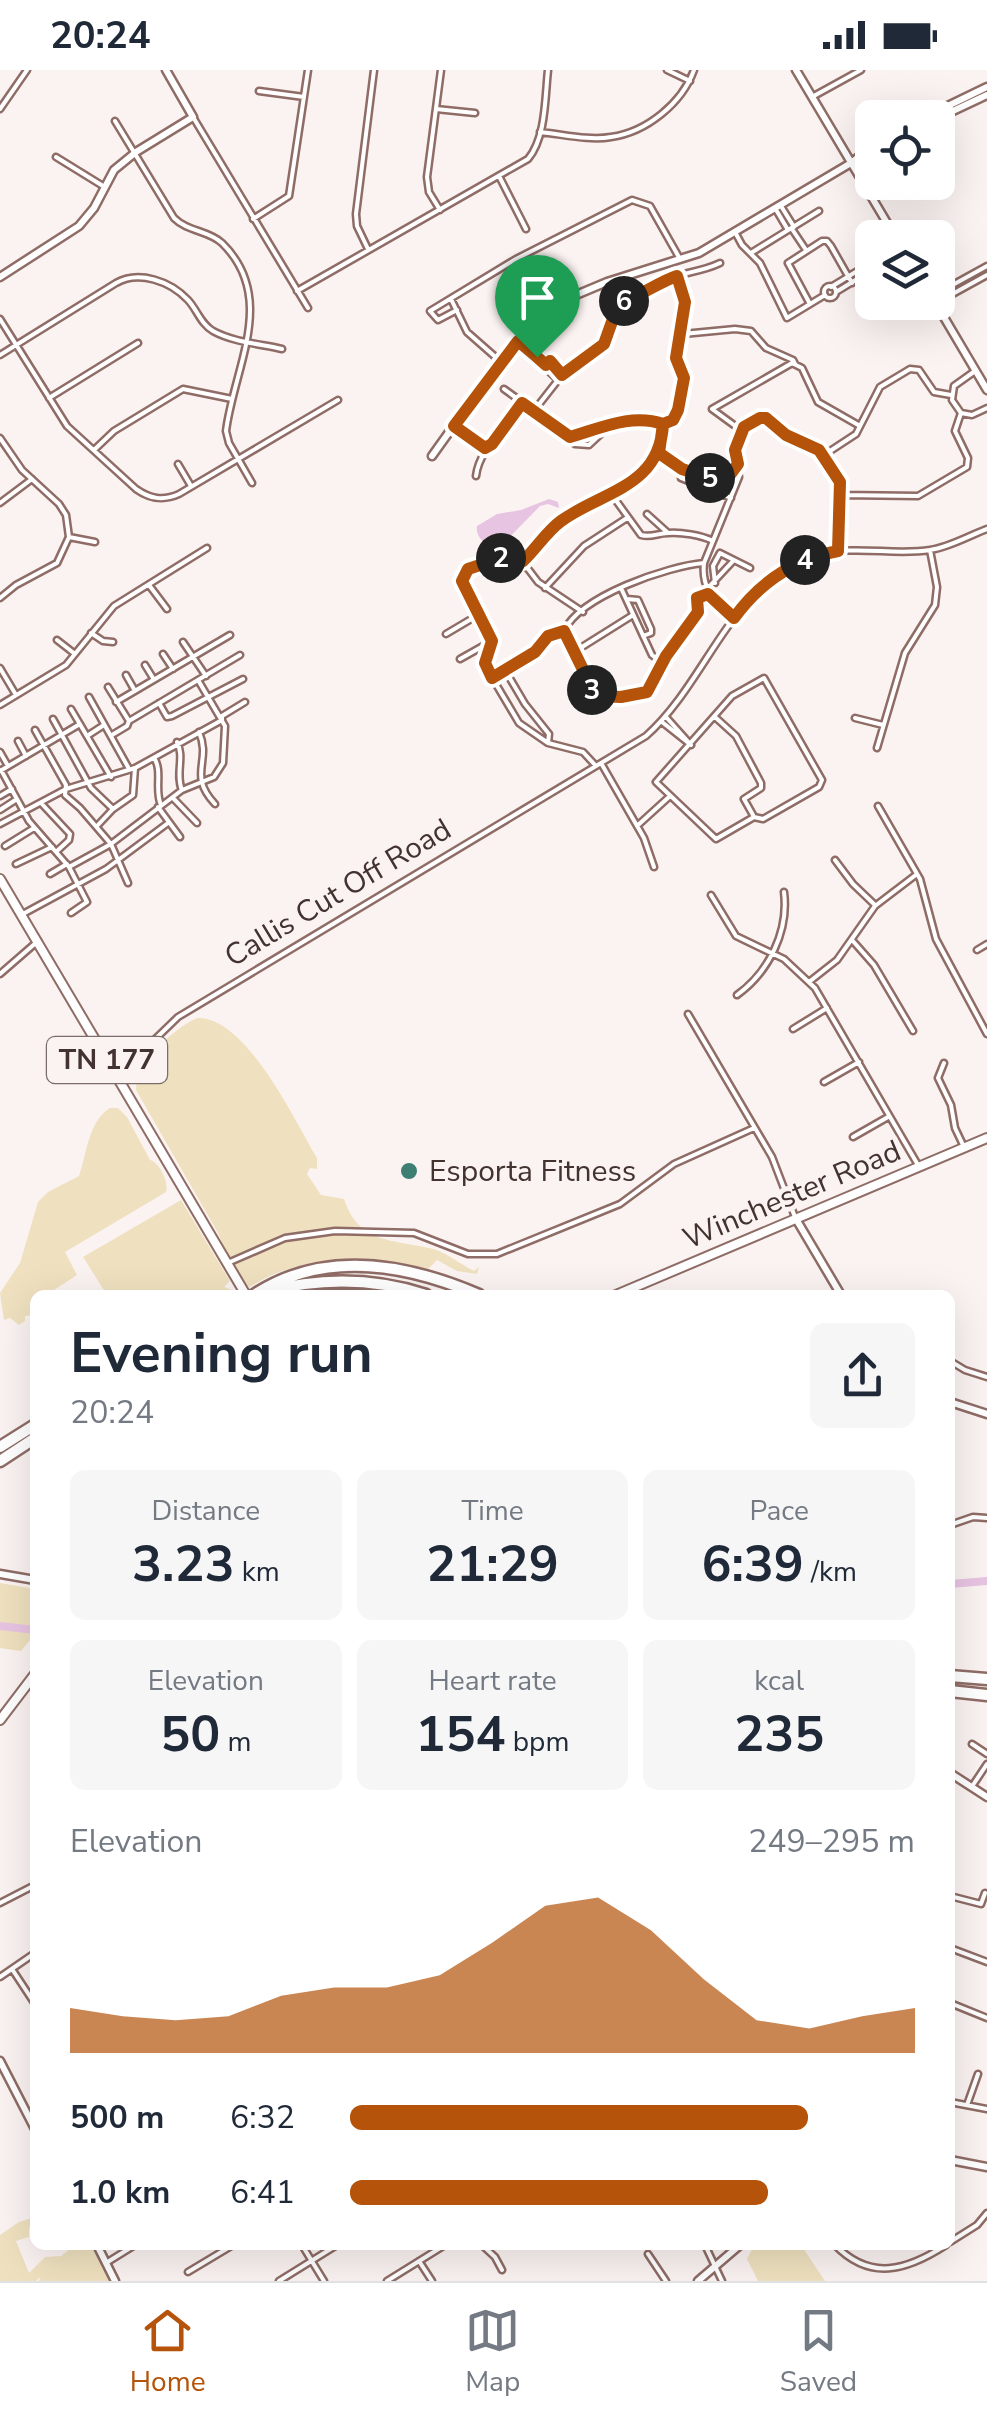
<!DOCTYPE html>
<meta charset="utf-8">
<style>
:root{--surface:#fff;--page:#f6f6f7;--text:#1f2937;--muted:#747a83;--line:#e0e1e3;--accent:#b45309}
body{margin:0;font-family:"Nunito Sans",sans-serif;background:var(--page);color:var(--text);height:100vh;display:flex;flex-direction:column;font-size:38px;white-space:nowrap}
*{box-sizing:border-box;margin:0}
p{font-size:32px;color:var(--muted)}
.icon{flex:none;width:55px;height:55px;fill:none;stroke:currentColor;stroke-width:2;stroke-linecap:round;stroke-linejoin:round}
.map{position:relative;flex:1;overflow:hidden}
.drawer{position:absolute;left:30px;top:1220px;width:925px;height:960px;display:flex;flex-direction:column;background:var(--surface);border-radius:15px;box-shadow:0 10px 40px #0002}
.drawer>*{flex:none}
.buttons{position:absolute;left:855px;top:30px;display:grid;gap:20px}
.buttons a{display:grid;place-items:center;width:100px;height:100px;border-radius:15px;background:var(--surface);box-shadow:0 10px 40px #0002;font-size:50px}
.pin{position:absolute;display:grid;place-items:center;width:85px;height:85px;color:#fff;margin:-102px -42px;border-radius:50% 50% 50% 0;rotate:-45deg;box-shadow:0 0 10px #0007}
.pin .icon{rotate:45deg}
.km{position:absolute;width:50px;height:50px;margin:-25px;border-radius:50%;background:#222;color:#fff;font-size:28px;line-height:50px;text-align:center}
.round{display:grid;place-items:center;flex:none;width:105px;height:105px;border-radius:15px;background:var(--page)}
.headline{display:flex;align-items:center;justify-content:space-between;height:170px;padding:0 40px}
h1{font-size:55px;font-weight:700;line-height:75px}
.stats{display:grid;grid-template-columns:repeat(3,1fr);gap:15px;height:170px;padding:10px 40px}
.stats div{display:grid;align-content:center;border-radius:15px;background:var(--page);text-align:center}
.stats b{font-size:50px;font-weight:700}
.stats small{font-size:28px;font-weight:400}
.stats p{font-size:28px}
.chart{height:280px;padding:20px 40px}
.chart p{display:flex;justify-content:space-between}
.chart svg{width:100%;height:180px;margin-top:10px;fill:var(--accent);opacity:.7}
ul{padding:0 40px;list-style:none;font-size:32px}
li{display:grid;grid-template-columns:160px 120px 1fr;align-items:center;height:75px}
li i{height:25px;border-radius:12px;background:var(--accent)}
.status{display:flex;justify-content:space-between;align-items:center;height:70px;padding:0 50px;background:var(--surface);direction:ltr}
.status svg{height:28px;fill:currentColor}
.tabs{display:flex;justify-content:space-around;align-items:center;height:140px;border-top:2px solid var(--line);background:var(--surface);font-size:28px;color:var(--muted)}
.tabs a{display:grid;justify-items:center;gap:5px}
.tabs .selected{color:var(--accent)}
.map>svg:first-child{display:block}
.green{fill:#efe1bf}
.water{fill:#e8c4e3}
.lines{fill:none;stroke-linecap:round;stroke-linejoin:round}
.river{stroke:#e8c4e3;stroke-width:8}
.street-casing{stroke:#8f6c66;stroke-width:9}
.secondary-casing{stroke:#8f6c66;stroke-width:11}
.primary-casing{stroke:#8f6c66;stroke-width:12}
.highway-casing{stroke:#8f6c66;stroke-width:15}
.street{stroke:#fff;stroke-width:4}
.secondary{stroke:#fff;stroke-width:6}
.primary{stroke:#fff;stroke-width:8}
.highway{stroke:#fff;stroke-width:10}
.route-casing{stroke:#fff;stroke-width:20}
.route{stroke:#b45309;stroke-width:12}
.poi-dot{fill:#3d8073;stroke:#fbf3f1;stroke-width:4}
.labels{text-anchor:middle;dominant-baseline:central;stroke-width:10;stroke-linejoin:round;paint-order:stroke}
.shield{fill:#fbf3f1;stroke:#7a6d6a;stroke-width:2.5}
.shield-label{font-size:28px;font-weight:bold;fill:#433330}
.street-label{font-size:30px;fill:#433330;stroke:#fbf3f1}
.poi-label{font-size:30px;fill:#433330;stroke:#fbf3f1;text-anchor:start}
</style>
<div class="status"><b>20:24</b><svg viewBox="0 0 49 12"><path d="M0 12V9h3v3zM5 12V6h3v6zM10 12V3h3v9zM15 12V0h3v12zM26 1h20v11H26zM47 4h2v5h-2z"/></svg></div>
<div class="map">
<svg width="987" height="2211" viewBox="0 0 987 2211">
<rect width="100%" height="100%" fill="#fbf3f1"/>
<path class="green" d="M197,948C246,946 295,1051 317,1088V1099L310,1098L307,1104L321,1125L344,1129C359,1174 392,1169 433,1179C448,1183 461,1195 474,1201L479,1197L477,1204L457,1201L437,1190L428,1199C382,1187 323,1185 277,1203C267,1206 258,1213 248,1217L230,1191L218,1163L136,1020C136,992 173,959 197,948Z
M110,1038H118L127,1047L150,1090C160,1093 169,1112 166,1122L65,1182L77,1205L54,1220L55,1225H35V1245L25,1246V1251L19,1255L10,1248L4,1250L0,1223L20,1193L38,1132L48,1122L79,1106C87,1083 88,1052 110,1038Z
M181,1130L230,1211L224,1217L235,1221L236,1224L107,1225L83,1187Z
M0,1513L35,1519V1564L21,1581L0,1578Z
M35,2147V2154L29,2158V2167L16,2171L29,2203L45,2187L61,2186L74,2176L91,2175L109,2211H39L40,2207L36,2211H0V2165L19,2152Z
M754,2175H801L825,2211H758L747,2189Z"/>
<path class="water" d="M549,429L558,432L559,438L548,434L540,436L500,477C488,478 475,468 477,456L497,444L521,440Z"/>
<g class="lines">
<path class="river" d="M950,1514L987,1511
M0,1556L35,1560"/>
<defs>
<path id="street" d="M667,0L690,11
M259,21L304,27
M812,27L861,0
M0,39L27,0
M436,39L475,43
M193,47L308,238
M115,51L174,148C188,162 208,160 222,173C278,228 234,297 226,361L229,373L252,413
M540,62C562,64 589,71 611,67C647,62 682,33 694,0
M56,87L103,116
M499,106L526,159
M781,136L794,157
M775,138L788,160
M440,140L429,122L427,107L441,0
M253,149L289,126L308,0
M792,159L806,180
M735,162L742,175L760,193L787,248L825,225
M368,179L357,156L356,144L374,0
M751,183L819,141
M824 222a6 6 0 1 1 12 0a6 6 0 1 1-12 0Z
M831,217L872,192
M297,221L528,89C546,68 545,27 548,0
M836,222L872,200
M938,223L987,196
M451,229L467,262L500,291
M938,232L987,205
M810,234L788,193L822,171H827L831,176L852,213
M457,240L438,250L430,241L516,189L632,130L650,136L680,189
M0,249L67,356L136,419C150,429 163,431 179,424L338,330
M683,264L735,259L751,261L766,278L793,290L795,294
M522,268L562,305
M517,271L557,309
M0,285L116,213C139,200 170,211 188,230C198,241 200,253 213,261C233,272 260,274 282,279
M975,301L954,316L952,330L961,343L972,345L987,338
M504,319L570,367L639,348L669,353L678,340L683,315L676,288L685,232L677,206
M49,328L138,273
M533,342L562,305L604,274L619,232C637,228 648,216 664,210C683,202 702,202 720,193
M454,357L485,377
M0,368L22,400L59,434L66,445L69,467L57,493L16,515L0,528
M570,369L575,374L589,375L606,359
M94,380L114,361L183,319L232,329
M659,383L682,399L681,408L731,428
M824,385L856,364L880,317L910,299L919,300L934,322L951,325
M178,394L191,416
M682,399L724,413L738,395
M476,406C479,379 506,357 522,333
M612,425L641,465C652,468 657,463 668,463C681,462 701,465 713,471
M841,425L918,426L967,397L968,388L955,361L961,343
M0,433L32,409
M647,444L667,462
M69,467L95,472
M838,481L840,412L819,380L786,365L766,349L760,348L738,358L712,339L792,293L802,298L818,332L860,356
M523,490C537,478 547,461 562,451C604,421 660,416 663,354
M734,490L750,498
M149,515L167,539
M545,518L584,476L627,448
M621,518L652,585L661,592
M706,520L734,490L720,483L713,496L715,513
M627,529L638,530L651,559V563L643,566
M734,548C715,530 701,520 704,493L739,407L735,380L744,357
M564,561L596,626L603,628L643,625L698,542L697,528L708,523
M91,563L103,571L113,572
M446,564L478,545
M57,570L75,584
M183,572L206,606
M574,582L633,545
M163,584L173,599
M460,589L492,571
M145,595L153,608
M0,598L16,625
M505,600L525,634L549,664L548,673L583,682L596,696
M126,605L135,621
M492,607L535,582L549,566L564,561C580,526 668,496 704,493
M764,608L822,710L819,717L763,749L754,747L716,769L656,712L732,626Z
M108,617L129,651
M89,627L128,697
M116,632L230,565
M159,633L167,647L172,646L243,609
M0,635L66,595L114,536L207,478
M71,639L111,707
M715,647L736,666L761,713V718L744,729L753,745
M855,648L883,655
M53,649L91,718L113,739
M662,652L691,675L666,647
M35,660L66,715L65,725L80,738L111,774L128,813
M199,662C212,692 187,704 215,734
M112,665L127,656L129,651L240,585
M87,666L104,655
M18,671L26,686
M177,672C185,687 175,704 182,720
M548,673L519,653L487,599L486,587L492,571L462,511L472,495L516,483L538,512L583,542
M877,678L905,583L935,535L937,517L930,480
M0,682L8,696
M154,688C163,701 154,720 161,735
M601,693L644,768L654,797
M1,700L29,751L69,797L87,832L71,843
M0,701L80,654
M0,726L12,719
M173,728L197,753
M41,733L70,764L69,770L57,781
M878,736L920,809L936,869L987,964
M158,737L180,767
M0,740L17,729
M0,754L66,719L135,698L222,650V646L245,632
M97,756L113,739L133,725L135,698
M637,756L670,726
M5,776L34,758
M835,790L853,814L875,835
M16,794L52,777
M69,797L111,774L182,720L214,707L223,693L225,656L198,610
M50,804L67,794
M711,825L736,866L784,889L815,918L918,1095
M21,845L106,799L168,753
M852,870L874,895L913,961
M977,880L987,874
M0,904L38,871
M809,912L837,890L875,836L917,804
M737,925C769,902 789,861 784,822
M688,944L772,1087L795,1147
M793,959L827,938
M944,993L938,1008L951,1035L955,1058L964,1077
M117,1006L178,947L646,666C709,610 728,514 816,486C853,474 892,486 930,480C950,477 968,466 987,459
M824,1012L859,992
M853,1067L888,1047
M230,1192L285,1168L335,1161L414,1163L468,1184H497L620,1134L674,1094L754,1058
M950,1291L965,1300L987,1307
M950,1455L973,1447L987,1448
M972,1674L987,1684
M973,1715L987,1694
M950,1826L981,1834L985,1823
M0,1833L35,1815
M950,1878L987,1892
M12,1899L35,1934
M0,1907L35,1883
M950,1933L987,1948
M950,2032L987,2039
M967,2035L978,2004
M950,2172L977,2155L987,2143
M302,2175L324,2211
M482,2175L495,2187L502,2200
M705,2175L722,2211
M835,2175C870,2211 906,2201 946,2175
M648,2184L666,2211
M419,2191L432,2211
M106,2193L135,2175
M188,2202L233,2175
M279,2211L337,2175
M387,2211L445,2175"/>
<path id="secondary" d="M796,0L896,168
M923,48L987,17
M938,48L987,25
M857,91L872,85
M0,207L79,156L94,138L114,100L136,82L193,47L166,0
M935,232L987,320
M432,386L510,277L554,240L576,225L607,212L699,183L851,93L872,76
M796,1149L841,1225
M950,1332L987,1344
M0,1504L35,1510
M950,1703L987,1727
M0,1991L35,2059
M950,2090L987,2097
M97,2175L115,2211
M698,2211L740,2175"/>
<path id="primary" d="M0,809L246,1225
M616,1225L987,1068
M0,1650L35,1604"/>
<path id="highway" d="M265,1222C318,1208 374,1208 426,1225
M254,1225C324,1179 407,1194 479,1225
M322,1225H364
M0,1377L35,1355
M0,1391L35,1368
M950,1606L987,1609
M950,1621L987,1625"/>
</defs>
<use href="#street" class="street-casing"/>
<use href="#secondary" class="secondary-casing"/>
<use href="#primary" class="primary-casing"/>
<use href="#highway" class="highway-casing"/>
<use href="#street" class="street"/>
<use href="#secondary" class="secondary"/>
<use href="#primary" class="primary"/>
<use href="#highway" class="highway"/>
</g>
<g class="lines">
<defs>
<path id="route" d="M537,287L518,271L454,356L485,378L492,374L522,333L570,367C601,358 632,343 663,354C660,417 603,421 561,451C546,462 536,479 523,491L516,483L468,499L462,511L492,571L485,593L492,608L535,582L548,566L564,561L596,626L621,627L647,622L666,586L698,542L697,528L708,524L734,548C760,512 795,489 838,481L840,412L819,380L786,365L766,348H760L744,357L735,380L738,394L724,413L682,399L659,383L663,354L673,350L678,340L684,308L676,288L685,232L677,206C656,213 641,227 619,232L604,274L562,305L550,291L546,295L537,287"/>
</defs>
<use href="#route" class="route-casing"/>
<use href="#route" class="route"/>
</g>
<circle class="poi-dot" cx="409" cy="1101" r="10"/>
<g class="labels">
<rect class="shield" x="47" y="967" width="120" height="46" rx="8"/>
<g class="shield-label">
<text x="107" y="990">TN 177</text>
</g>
<g class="street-label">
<text transform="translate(338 823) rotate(-31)">Callis Cut Off Road</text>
<text transform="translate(792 1125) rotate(-23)">Winchester Road</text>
</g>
<g class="poi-label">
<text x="429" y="1101">Esporta Fitness</text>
</g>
</g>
</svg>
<div class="buttons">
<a><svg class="icon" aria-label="locate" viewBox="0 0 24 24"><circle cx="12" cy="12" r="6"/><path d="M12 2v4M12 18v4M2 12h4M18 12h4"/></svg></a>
<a><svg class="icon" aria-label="layers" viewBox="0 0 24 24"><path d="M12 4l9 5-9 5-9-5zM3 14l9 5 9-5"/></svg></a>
</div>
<div class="pin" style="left:537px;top:287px;background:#1e9e55"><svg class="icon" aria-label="arrive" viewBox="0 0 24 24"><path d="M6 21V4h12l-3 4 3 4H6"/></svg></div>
<b class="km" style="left:501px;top:488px">2</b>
<b class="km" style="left:592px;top:620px">3</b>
<b class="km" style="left:805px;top:490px">4</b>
<b class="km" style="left:710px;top:408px">5</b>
<b class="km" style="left:624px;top:231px">6</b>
<section class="drawer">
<div class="headline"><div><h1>Evening run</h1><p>20:24</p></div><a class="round"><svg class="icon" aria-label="share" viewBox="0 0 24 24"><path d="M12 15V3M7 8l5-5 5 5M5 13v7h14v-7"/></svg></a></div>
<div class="stats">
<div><p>Distance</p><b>3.23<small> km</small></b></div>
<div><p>Time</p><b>21:29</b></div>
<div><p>Pace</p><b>6:39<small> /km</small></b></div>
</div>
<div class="stats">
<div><p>Elevation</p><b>50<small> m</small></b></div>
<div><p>Heart rate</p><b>154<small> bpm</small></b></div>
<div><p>kcal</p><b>235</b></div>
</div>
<div class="chart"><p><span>Elevation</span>249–295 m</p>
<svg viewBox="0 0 160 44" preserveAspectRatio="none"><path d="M0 44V33L10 35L20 36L30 35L40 30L50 28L60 28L70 25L80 17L90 8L100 6L110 14L120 26L130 36L140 38L150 35L160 33V44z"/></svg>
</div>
<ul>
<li><b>500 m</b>6:32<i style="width:81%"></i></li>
<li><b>1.0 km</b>6:41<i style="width:74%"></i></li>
</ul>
</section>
</div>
<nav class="tabs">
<a class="selected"><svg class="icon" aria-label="home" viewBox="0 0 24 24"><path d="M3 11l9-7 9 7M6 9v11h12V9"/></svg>Home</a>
<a><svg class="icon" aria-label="map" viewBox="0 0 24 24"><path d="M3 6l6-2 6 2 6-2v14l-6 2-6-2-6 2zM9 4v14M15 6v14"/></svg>Map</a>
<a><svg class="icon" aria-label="saved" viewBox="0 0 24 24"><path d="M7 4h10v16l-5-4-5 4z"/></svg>Saved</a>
</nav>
